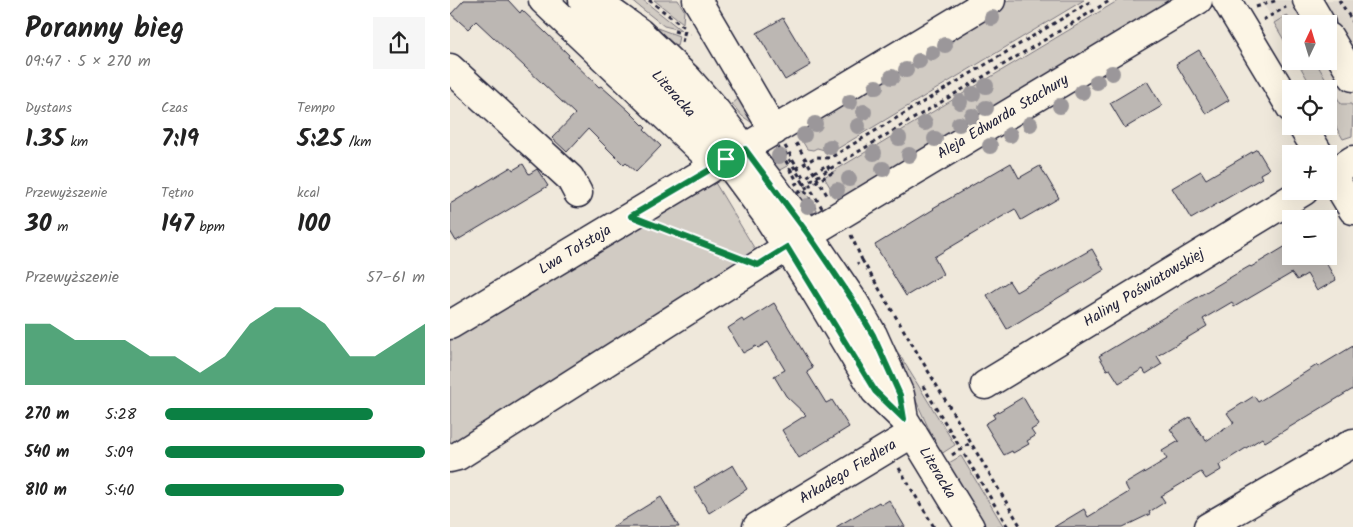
<!DOCTYPE html>
<html lang="pl">
<meta charset="utf-8">
<style>
:root{--surface:#fff;--page:#f6f6f6;--text:#222;--muted:#767676;--accent:#0b8043}
body{margin:0;font-family:Kalam,sans-serif;background:var(--page);color:var(--text);height:100vh;display:flex;flex-direction:column;font-size:19px;white-space:nowrap}
*{box-sizing:border-box;margin:0}
p{font-size:16px;color:var(--muted)}
.icon{flex:none;width:28px;height:28px;fill:none;stroke:currentColor;stroke-width:2;stroke-linecap:round;stroke-linejoin:round}
.map{position:relative;flex:1;overflow:hidden}
.details{display:flex;flex-direction:column;background:var(--surface);width:450px}
.details>*{flex:none}
.needle{width:32px;rotate:4deg}
.tools{position:absolute;left:832px;top:15px;display:grid;gap:10px}
.tools a{display:grid;place-items:center;width:55px;height:55px;border-radius:0px;background:var(--surface);box-shadow:0 5px 20px #0002;font-size:25px}
.pin{position:absolute;display:grid;place-items:center;width:42px;height:42px;color:#fff;margin:-21px;border:2px solid #fff;border-radius:50%;box-shadow:0 1px 5px #0007}
.round{display:grid;place-items:center;flex:none;width:52px;height:52px;border-radius:0px;background:var(--page)}
.head{display:flex;align-items:center;justify-content:space-between;height:85px;padding:0 25px}
h1{font-size:28px;font-weight:800;line-height:38px}
.figures{display:grid;grid-template-columns:repeat(3,1fr);gap:8px;height:85px;padding:5px 25px}
.figures div{display:grid;align-content:center}
.figures b{font-size:25px;font-weight:800}
.figures small{font-size:14px;font-weight:400}
.figures p{font-size:14px}
.chart{height:140px;padding:10px 25px}
.chart p{display:flex;justify-content:space-between}
.chart svg{width:100%;height:90px;margin-top:5px;fill:var(--accent);opacity:.7}
ul{padding:0 25px;list-style:none;font-size:16px}
li{display:grid;grid-template-columns:80px 60px 1fr;align-items:center;height:38px}
li i{height:12px;border-radius:6px;background:var(--accent)}
main{display:flex;flex:1;min-height:0}
.map>svg:first-child{display:block}
.built{fill:#e0d9cf}
.green{fill:#d1cbc3;stroke:#7a767f}
.building{fill:#bcb7b3;stroke:#22223b}
.lines{fill:none;stroke-linecap:round;stroke-linejoin:round}
.minor-casing{stroke:#22223b;stroke-width:31}
.path{stroke:#22223b;stroke-width:3;stroke-dasharray:4 4;stroke-linecap:butt}
.minor{stroke:#fcf5e5;stroke-width:28}
.tree{fill:#9b979a}
.route-casing{stroke:#fff;stroke-width:10}
.route{stroke:#0b8043;stroke-width:6}
.labels{text-anchor:middle;dominant-baseline:central;stroke-width:5;stroke-linejoin:round;paint-order:stroke}
.street-label{font-size:15px;fill:#22223b;stroke:#fcf5e5}
</style>
<main>
<section class="details">
<div class="head"><div><h1>Poranny bieg</h1><p>09:47 · 5 × 270 m</p></div><a class="round"><svg class="icon" aria-label="share" viewBox="0 0 24 24"><path d="M12 15V3M7 8l5-5 5 5M5 13v7h14v-7"/></svg></a></div>
<div class="figures">
<div><p>Dystans</p><b>1.35<small> km</small></b></div>
<div><p>Czas</p><b>7:19</b></div>
<div><p>Tempo</p><b>5:25<small> /km</small></b></div>
</div>
<div class="figures">
<div><p>Przewyższenie</p><b>30<small> m</small></b></div>
<div><p>Tętno</p><b>147<small> bpm</small></b></div>
<div><p>kcal</p><b>100</b></div>
</div>
<div class="chart"><p><span>Przewyższenie</span>57–61 m</p>
<svg viewBox="0 0 160 44" preserveAspectRatio="none"><path d="M0 44V14L10 14L20 22L30 22L40 22L50 30L60 30L70 38L80 30L90 14L100 6L110 6L120 14L130 30L140 30L150 22L160 14V44z"/></svg>
</div>
<ul>
<li><b>270 m</b>5:28<i style="width:80%"></i></li>
<li><b>540 m</b>5:09<i style="width:100%"></i></li>
<li><b>810 m</b>5:40<i style="width:69%"></i></li>
</ul>
</section>
<div class="map">
<svg width="903" height="527" viewBox="0 0 903 527">
<rect width="100%" height="100%" fill="#efe8db"/>
<filter id="ink" filterUnits="userSpaceOnUse"><feTurbulence type="fractalNoise" baseFrequency=".02" numOctaves="2"/><feDisplacementMap in="SourceGraphic" scale="10" xChannelSelector="R" yChannelSelector="G"/><feConvolveMatrix kernelMatrix="1 2 1 2 8 2 1 2 1" color-interpolation-filters="sRGB"/></filter>
<g filter="url(#ink)">
<path class="built" d="M811,0H903V133L879,89L848,61H879V24H841V50Z"/>
<path class="green" d="M167,0H171L207,28L229,36L227,46Z
M181,0H193L231,30L214,26Z
M204,0H228L234,10L233,23Z
M559,0H634L382,152L367,148L363,150L357,149L345,129Z
M669,0H717V7L390,204L374,177Z
M837,15L842,24L841,52L824,23Z
M847,61H865L891,104H901L903,107L902,136L893,139L879,115V89H863Z
M295,93L304,124L292,116L282,104Z
M327,145L339,165L324,173L322,158Z
M261,176L306,251L287,271L0,450V335Z
M351,191H355L368,213L358,212L342,196Z
M433,328L505,445L491,454L488,449Z
M511,456L554,527H535L497,464Z"/>
<path class="building" d="M14,0H58L70,13L72,10L119,55L118,57L149,87L151,86L179,111L196,128L194,130L211,146L186,172L176,163L174,165L138,129L117,152L102,138L125,114L26,21L18,29L1,14Z
M333,18L361,65L335,80L307,33Z
M749,50L779,100L756,114L726,64Z
M697,81L712,106L675,128L660,103Z
M807,149L819,169L810,174L812,178L741,219L722,188L751,171L756,179Z
M561,163L569,178L590,166L609,198L571,220L565,209L484,257L493,274L456,296L425,245L484,209L483,208Z
M73,164L79,174L87,169L98,186L6,241L0,231V204L61,167L63,170Z
M841,243V256H872L886,280L867,291L857,274L847,280L842,273L784,307L782,302L753,319L757,326L707,356L712,364L696,374L693,369L669,383L660,369L657,370L649,356L786,274L800,266L801,267Z
M642,249L654,270L557,329L537,295L559,281L566,292Z
M324,303L363,368L357,372L376,403L382,400L399,427L349,458L332,430L356,415L336,396L324,376L335,370L318,342L308,348L306,346L293,353L278,328L292,319L294,322Z
M903,346V389L815,442L812,438L769,465L771,470L756,479L751,472L711,496L715,502L699,512L700,514L673,527H604L634,509L638,517L679,492L675,484L717,459L712,451L729,441L720,429L740,417L752,436L753,435L756,441L784,423L777,413L804,396L808,402L867,365L868,367Z
M573,397L589,425L581,430L585,436L577,441L579,444L563,453L562,451L554,455L535,424L545,418L543,415Z
M283,465L297,489L259,513L244,488Z
M211,497L229,527H162Z
M439,500L455,527H386L429,502L431,505Z"/>
<g class="lines">
<defs>
<path id="minor" d="M93,0L253,152
M133,0L139,11L164,38L198,67L254,130L316,214L365,291L425,391L454,419L520,527
M247,0L324,131
M776,0L841,108
M857,0L871,24
M147,2L189,32L237,78L266,111L347,218L404,302L423,335L450,395L454,419
M879,37L903,77
M0,68L120,178L128,193
M852,126L869,154
M879,170L903,210
M879,176L903,160
M0,325L541,0
M535,385L854,191
M0,458L8,456L337,247L748,0
M307,527L463,433
M758,527L903,443"/>
</defs>
<use href="#minor" class="minor-casing"/>
<path class="path" d="M199,0L235,28
M889,0L903,22
M806,7L828,0
M813,20L836,7
M224,31L240,35
M232,42L236,27
M331,139L353,177H356L377,165L382,173L360,185V188L375,213L369,215L355,191H351L340,197L335,190L347,183V181L326,143Z
M346,143L377,195
M335,152L357,189
M339,172L366,157L380,158L643,0
M353,185L661,0
M209,227L280,254
M401,235L412,260L407,264
M412,260L571,527
M473,386L558,527
M502,455L520,443
M449,468L484,527"/>
<use href="#minor" class="minor"/>
</g>
<g class="tree">
<circle cx="542" cy="18" r="8"/>
<circle cx="495" cy="45" r="8"/>
<circle cx="482" cy="53" r="8"/>
<circle cx="469" cy="61" r="8"/>
<circle cx="456" cy="70" r="8"/>
<circle cx="662" cy="73" r="8"/>
<circle cx="442" cy="77" r="8"/>
<circle cx="647" cy="82" r="8"/>
<circle cx="536" cy="86" r="8"/>
<circle cx="426" cy="87" r="8"/>
<circle cx="632" cy="92" r="8"/>
<circle cx="523" cy="94" r="8"/>
<circle cx="400" cy="102" r="8"/>
<circle cx="510" cy="102" r="8"/>
<circle cx="610" cy="106" r="8"/>
<circle cx="536" cy="108" r="8"/>
<circle cx="414" cy="112" r="8"/>
<circle cx="522" cy="116" r="8"/>
<circle cx="475" cy="123" r="8"/>
<circle cx="365" cy="124" r="8"/>
<circle cx="509" cy="124" r="8"/>
<circle cx="580" cy="124" r="8"/>
<circle cx="408" cy="126" r="8"/>
<circle cx="354" cy="135" r="8"/>
<circle cx="560" cy="135" r="8"/>
<circle cx="449" cy="138" r="8"/>
<circle cx="485" cy="139" r="8"/>
<circle cx="540" cy="146" r="8"/>
<circle cx="380" cy="147" r="8"/>
<circle cx="424" cy="153" r="8"/>
<circle cx="459" cy="155" r="8"/>
<circle cx="329" cy="156" r="8"/>
<circle cx="433" cy="169" r="8"/>
<circle cx="399" cy="179" r="8"/>
<circle cx="387" cy="190" r="8"/>
<circle cx="358" cy="206" r="8"/>
</g>
</g>
<g class="lines" filter="url(#ink)">
<defs>
<path id="route" d="M295,149L358,234L404,302L423,335L450,395L454,419L425,391L337,247L308,265L181,216Z"/>
</defs>
<use href="#route" class="route-casing"/>
<use href="#route" class="route"/>
</g>
<g class="labels">
<g class="street-label">
<text transform="translate(223 94) rotate(48)">Literacka</text>
<text transform="translate(553 117) rotate(-31)">Aleja Edwarda Stachury</text>
<text transform="translate(125 250) rotate(-31)">Lwa Tołstoja</text>
<text transform="translate(694 288) rotate(-31)">Haliny Poświatowskiej</text>
<text transform="translate(398 472) rotate(-31)">Arkadego Fiedlera</text>
<text transform="translate(487 473) rotate(59)">Literacka</text>
</g>
</g>
</svg>
<div class="tools">
<a><svg class="needle" viewBox="-14 -14 28 28"><path d="M0-13l5 13h-10z" fill="#e53935"/><path d="M0 13l5-13h-10z" fill="#767676"/></svg></a>
<a><svg class="icon" aria-label="locate" viewBox="0 0 24 24"><circle cx="12" cy="12" r="6"/><path d="M12 2v4M12 18v4M2 12h4M18 12h4"/></svg></a>
<a>+</a>
<a>−</a>
</div>
<div class="pin" style="left:276px;top:159px;background:#1e9e55"><svg class="icon" aria-label="arrive" viewBox="0 0 24 24"><path d="M6 21V4h12l-3 4 3 4H6"/></svg></div>
</div>
</main>
